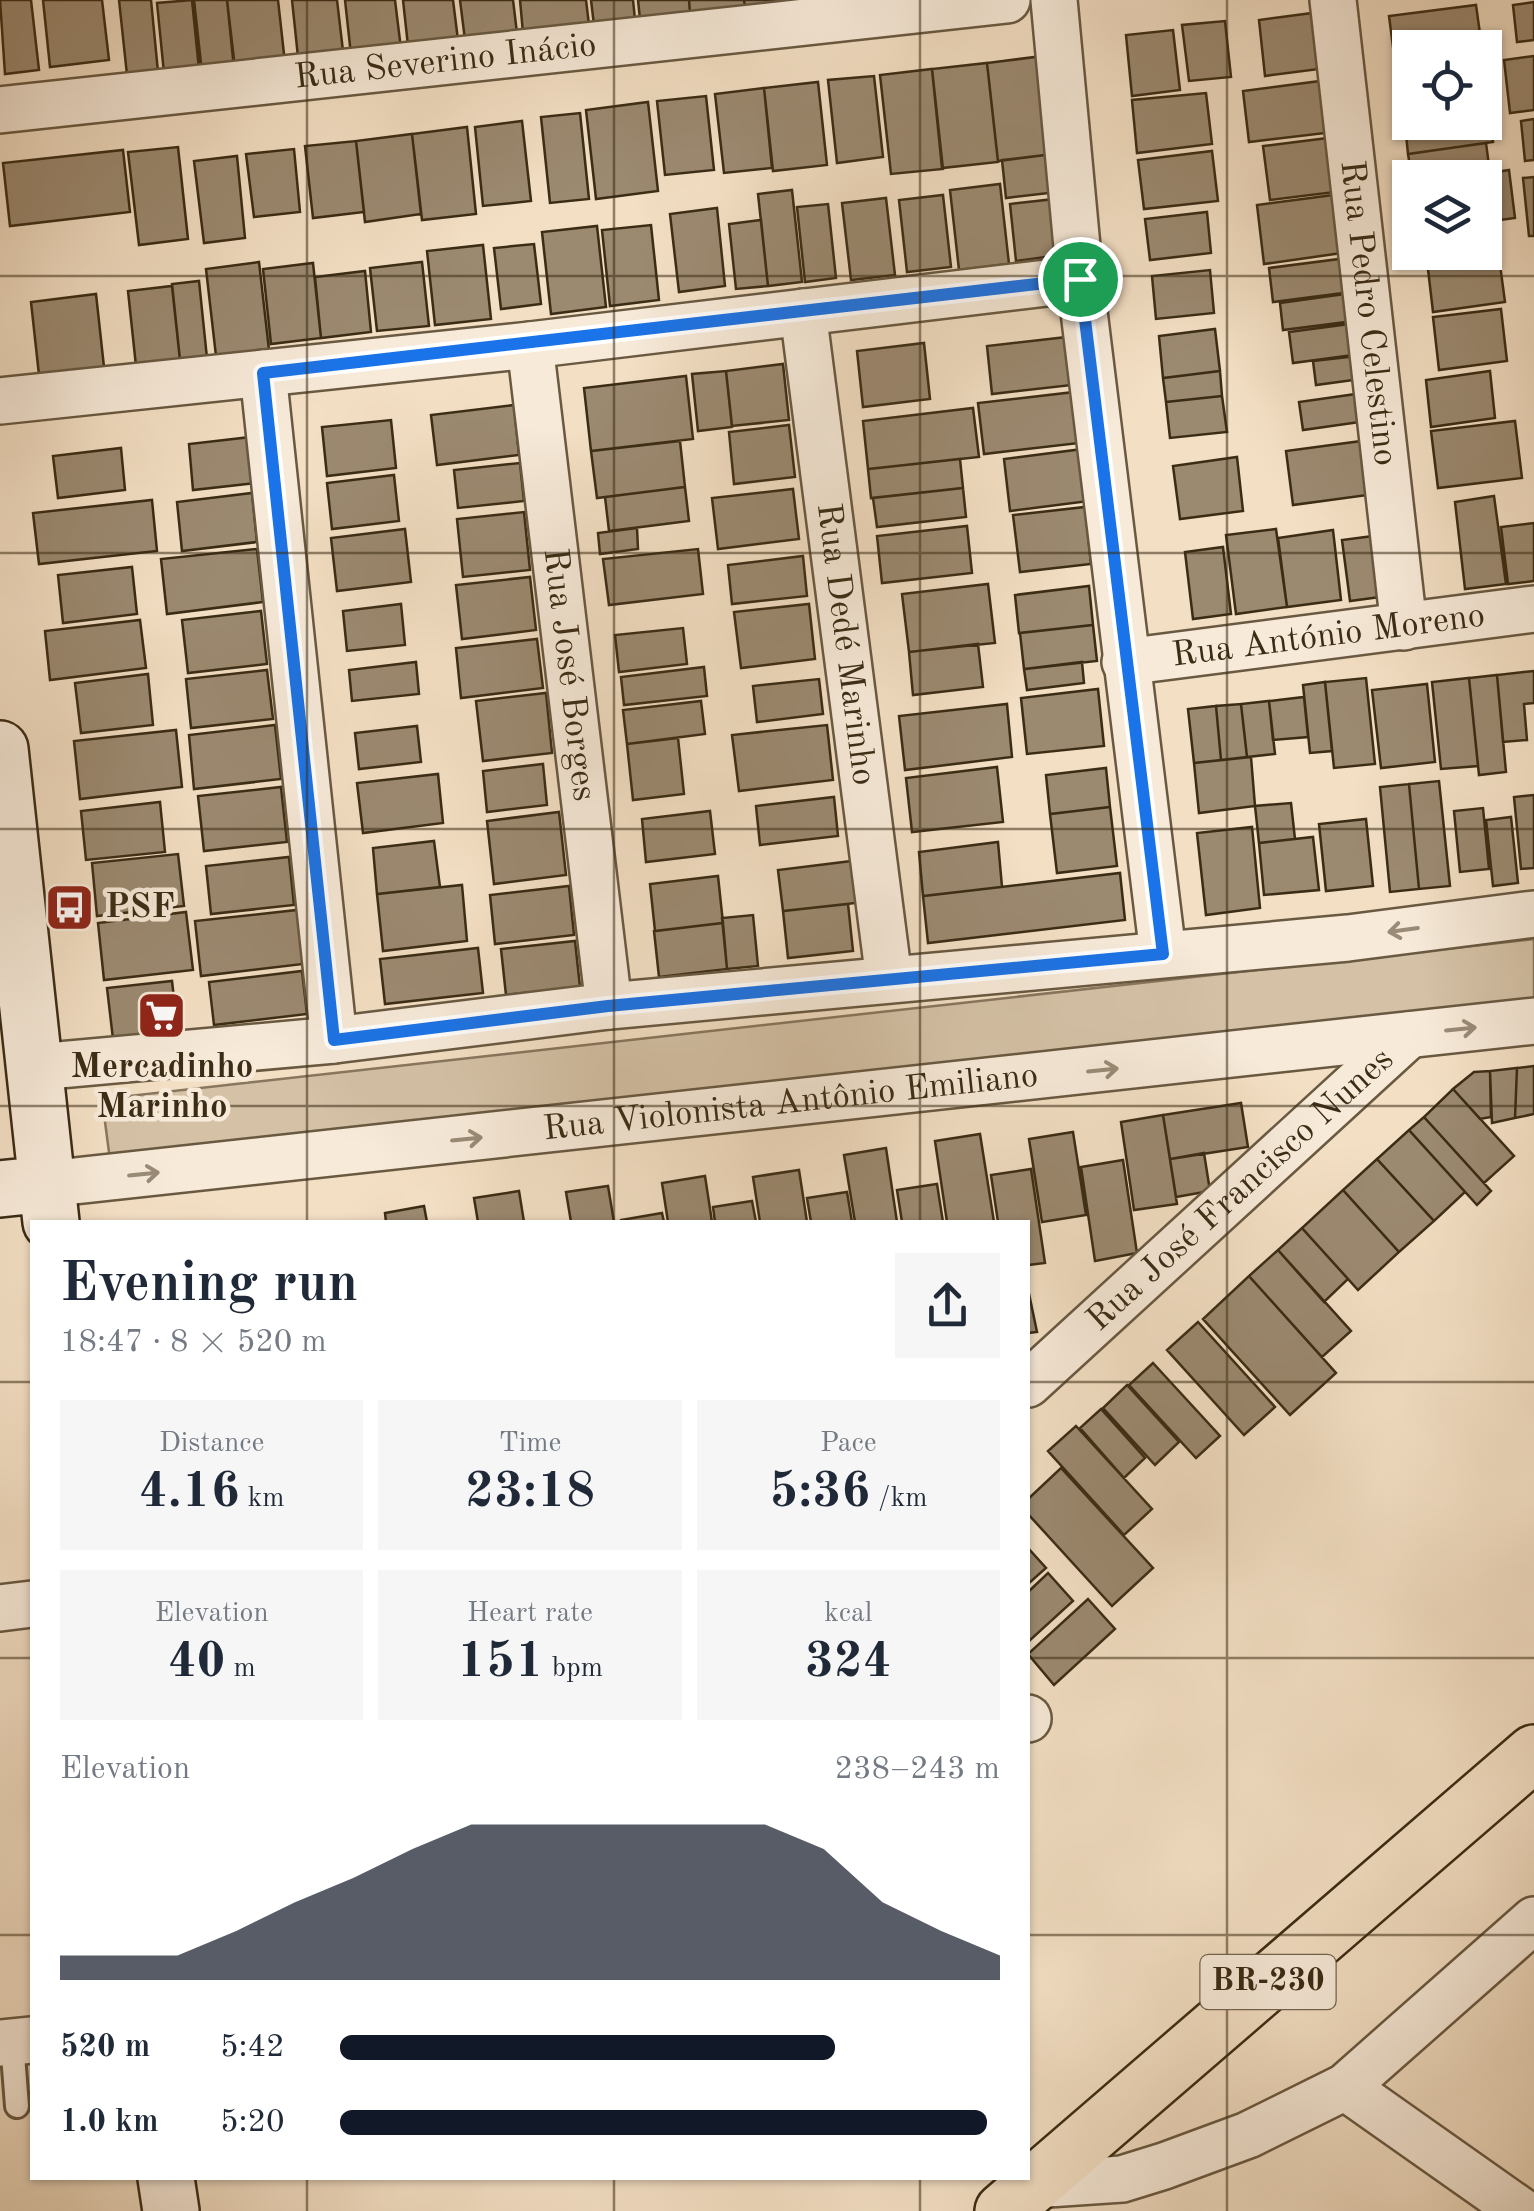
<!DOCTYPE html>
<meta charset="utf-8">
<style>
:root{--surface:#fff;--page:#f6f6f7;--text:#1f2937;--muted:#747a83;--accent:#111827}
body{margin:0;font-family:"Old Standard TT",serif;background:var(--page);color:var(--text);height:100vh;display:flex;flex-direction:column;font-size:38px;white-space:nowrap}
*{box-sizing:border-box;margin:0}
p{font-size:32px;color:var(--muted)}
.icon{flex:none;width:55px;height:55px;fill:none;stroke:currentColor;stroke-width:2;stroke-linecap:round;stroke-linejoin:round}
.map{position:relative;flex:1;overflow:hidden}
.side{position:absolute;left:30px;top:1220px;width:1000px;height:960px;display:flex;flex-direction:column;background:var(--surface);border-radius:0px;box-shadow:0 2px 8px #0004}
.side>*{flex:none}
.fabs{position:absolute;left:1392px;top:30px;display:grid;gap:20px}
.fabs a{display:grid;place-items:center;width:110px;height:110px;border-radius:0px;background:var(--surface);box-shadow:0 2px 8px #0004;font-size:50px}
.pin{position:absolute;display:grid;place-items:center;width:85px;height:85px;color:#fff;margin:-42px;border:5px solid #fff;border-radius:50%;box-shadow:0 2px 10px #0007}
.round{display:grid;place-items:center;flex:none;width:105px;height:105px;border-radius:0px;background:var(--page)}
.headline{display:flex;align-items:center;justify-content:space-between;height:170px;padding:0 30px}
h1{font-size:55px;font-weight:800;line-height:75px}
.metrics{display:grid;grid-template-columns:repeat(3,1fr);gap:15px;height:170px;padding:10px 30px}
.metrics div{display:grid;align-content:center;border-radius:0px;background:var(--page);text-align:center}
.metrics b{font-size:50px;font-weight:800}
.metrics small{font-size:28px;font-weight:400}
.metrics p{font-size:28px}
.chart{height:280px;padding:20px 30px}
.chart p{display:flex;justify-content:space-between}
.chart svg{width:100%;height:180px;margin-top:10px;fill:var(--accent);opacity:.7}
ul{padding:0 30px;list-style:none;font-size:32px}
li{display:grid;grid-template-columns:160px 120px 1fr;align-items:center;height:75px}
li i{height:25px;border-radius:12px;background:var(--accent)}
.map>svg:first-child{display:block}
.green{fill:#d4c1a6;stroke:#88765e;stroke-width:2.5}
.building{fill:#9b8970;stroke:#3b2c15;stroke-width:2.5}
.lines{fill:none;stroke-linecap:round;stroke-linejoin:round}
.lane-casing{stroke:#695941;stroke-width:28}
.street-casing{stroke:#695941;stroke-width:50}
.secondary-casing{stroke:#3b2c15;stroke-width:60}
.highway-casing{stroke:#3b2c15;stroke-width:60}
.lane{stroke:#f7ead9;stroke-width:22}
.street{stroke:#f7ead9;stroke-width:45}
.secondary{stroke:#f7ead9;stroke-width:55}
.highway{stroke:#f3dfc4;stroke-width:55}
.oneway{stroke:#998b77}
.route-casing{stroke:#fff;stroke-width:20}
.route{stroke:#1a73e8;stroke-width:12}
.grid{fill:none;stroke:#3b2c15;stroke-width:2.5;stroke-opacity:0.55}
.labels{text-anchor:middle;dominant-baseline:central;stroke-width:9;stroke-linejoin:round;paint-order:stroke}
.shield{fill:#f7ead9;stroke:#736550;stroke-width:2.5}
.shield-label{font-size:32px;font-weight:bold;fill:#3b2c15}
.street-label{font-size:35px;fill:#3b2c15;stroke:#f7ead9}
.poi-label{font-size:35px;font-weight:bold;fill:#3b2c15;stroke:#f7ead9;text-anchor:start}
</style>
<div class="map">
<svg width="1534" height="2211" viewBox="0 0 1534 2211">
<rect width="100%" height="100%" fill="#f3dfc4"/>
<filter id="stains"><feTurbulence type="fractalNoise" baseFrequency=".002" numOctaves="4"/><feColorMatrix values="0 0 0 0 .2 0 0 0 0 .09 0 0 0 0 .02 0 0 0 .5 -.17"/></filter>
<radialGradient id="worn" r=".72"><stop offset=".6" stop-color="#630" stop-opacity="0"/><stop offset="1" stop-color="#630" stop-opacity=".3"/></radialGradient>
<path class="green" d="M1534,939V1008L112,1175L102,1099Z"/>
<path class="building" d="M0,0H31L39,70L5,74Z
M43,0H102L109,60L50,67Z
M119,0H151L158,72L127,75Z
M192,0L199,69L164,73L157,3Z
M194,0H227L235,78L203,82Z
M227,0H278L285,63L235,68Z
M292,0H337L343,51L298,57Z
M345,0H395L401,49L351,55Z
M403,0H453L458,40L408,46Z
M460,0H513L517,33L465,40Z
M520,0H586L589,25L523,33Z
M591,0H633L635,20L594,25Z
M638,0H689L690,13L640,19Z
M689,0H744L745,7L690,13Z
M744,0H802L745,7Z
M1534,2V40L1517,42L1513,5Z
M1476,5L1482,48H1410V60L1395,62L1389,16Z
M1320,12L1327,68L1265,76L1259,20Z
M1225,21L1231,77L1189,81L1182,25Z
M1173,30L1180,90L1132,96L1126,35Z
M1043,56L1054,154L998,161L987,63Z
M1534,56V110L1510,113L1504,60Z
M987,63L998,162L942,168L932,69Z
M932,69L943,169L891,174L880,75Z
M874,76L883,157L837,163L828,80Z
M1328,80L1334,132L1249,142L1243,91Z
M818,82L827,165L773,171L764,88Z
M764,88L772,168L724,173L715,94Z
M1206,93L1212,144L1137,153L1132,100Z
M706,96L714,170L665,175L657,101Z
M648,102L658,191L596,199L586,110Z
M580,113L589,199L550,203L541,117Z
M1490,113L1493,142L1408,154L1405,125L1485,122V114Z
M1534,119V160L1525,161L1521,121Z
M522,121L531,201L483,206L475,127Z
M467,127L476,214L422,220L412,134Z
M412,134L421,214L365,222L356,141Z
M1336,137L1343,191L1270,200L1263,146Z
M356,141L364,212L313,218L305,146Z
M1486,143L1490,173L1412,178L1408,154Z
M178,147L188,239L139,245L128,152Z
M294,149L300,212L254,217L246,154Z
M123,150L130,212L10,226L3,163Z
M1212,151L1218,201L1144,209L1138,160Z
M1054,154L1058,192L1006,198L1002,160Z
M237,156L245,238L204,243L194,161Z
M1509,170L1515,218L1485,222V178H1458Z
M1534,177V236H1529L1523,178Z
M1000,184L1009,264L959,270L950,190Z
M792,190L802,282L768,286L758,194Z
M1341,194L1349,252L1264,264L1257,205Z
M943,195L951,267L907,272L899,200Z
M886,198L895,275L851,280L842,203Z
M1055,199L1061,255L1016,261L1010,204Z
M828,204L836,278L805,282L797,207Z
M717,208L725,286L679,292L670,214Z
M1207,212L1211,253L1150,260L1145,219Z
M761,220L768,286L736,289L729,224Z
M651,225L659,300L610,306L602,230Z
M597,226L606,307L551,314L542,232Z
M1497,242L1505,302L1433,312L1426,252H1485V243Z
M534,244L541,304L501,309L494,248Z
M483,245L491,319L435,325L427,251Z
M1347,258L1351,292L1273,302L1269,268Z
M259,262L269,350L216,356L206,269Z
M422,262L429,326L377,331L370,268Z
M313,263L321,338L271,344L263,269Z
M1210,270L1214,313L1156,319L1152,276Z
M365,271L371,332L321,338L315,277Z
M199,281L207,358L180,360L172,284Z
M172,286L180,360L136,366L128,291Z
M1359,292L1362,320L1283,330L1280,303Z
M96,294L104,367L39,375L31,302Z
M1501,309L1507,361L1439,370L1433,317Z
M1357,323L1361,354L1293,363L1289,332Z
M1215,329L1220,371L1163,378L1159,336Z
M1076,336L1081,384L992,394L987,346Z
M924,343L930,399L863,407L857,351Z
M1357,356L1361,379L1316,385L1313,361Z
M783,364L789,420L732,426L726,371Z
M726,371L732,427L698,431L692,374Z
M1220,371L1222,396L1166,402L1163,378Z
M1490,371L1495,418L1431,427L1426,380Z
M686,376L693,439L591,451L584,388Z
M1083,391L1088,442L984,454L978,403Z
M1363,393L1367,421L1303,430L1299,402Z
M1222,396L1227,432L1170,438L1166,402Z
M514,405L519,455L437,465L431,415Z
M973,408L979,457L868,469L863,421Z
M391,420L396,468L327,476L322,427Z
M1515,421L1522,478L1438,488L1431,431Z
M789,425L795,477L734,484L729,432Z
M251,437L256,483L193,490L189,444Z
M1369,440L1375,494L1293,505L1286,451Z
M680,441L685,487L597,498L591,451Z
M121,448L125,490L58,498L53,456Z
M1083,449L1089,501L1010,511L1004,459Z
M1237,457L1243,511L1180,519L1173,466Z
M960,459L963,488L871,498L868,469Z
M520,463L524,501L458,508L454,470Z
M394,475L399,521L332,529L327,483Z
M685,487L689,521L609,531L605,497Z
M963,488L966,517L877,527L873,498Z
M793,489L799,539L718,549L712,498Z
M252,493L257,542L182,551L177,502Z
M1494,496L1506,584L1465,589L1455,502Z
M152,500L157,551L39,564L33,513Z
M1085,507L1091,564L1020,572L1013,515Z
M524,512L530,570L463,577L457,519Z
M1534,523V581L1508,584L1501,527Z
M967,526L972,573L882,583L877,536Z
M637,528L638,549L600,554L598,533Z
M405,529L411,582L337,591L331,538Z
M1276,529L1287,607L1236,614L1226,535Z
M1333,530L1341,600L1287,607L1278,538Z
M1381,535L1388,596L1350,601L1342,540Z
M1223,547L1231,614L1193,619L1185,552Z
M257,549L263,602L167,614L161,559Z
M698,549L703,594L609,605L603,559Z
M803,556L807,596L732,604L728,565Z
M132,567L137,614L63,623L58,575Z
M530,577L536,630L462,639L456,585Z
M988,584L995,643L909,652L902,594Z
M1089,586L1093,625L1019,633L1015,595Z
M401,604L405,645L347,651L343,611Z
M809,604L815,659L741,668L734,612Z
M261,611L267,664L188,673L182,620Z
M140,620L146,668L50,680L45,631Z
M1093,625L1097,661L1024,669L1020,633Z
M683,628L687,664L619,672L615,635Z
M537,639L543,688L461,698L456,648Z
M978,644L983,687L913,695L909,652Z
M416,662L419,694L352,701L349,670Z
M1082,662L1084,683L1027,690L1024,669Z
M704,667L707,696L624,705L621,677Z
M267,670L273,719L191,728L186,679Z
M1534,671V703L1524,704L1527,740L1503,742L1497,675Z
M148,674L153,725L81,733L75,683Z
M1497,675L1506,772L1479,775L1469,678Z
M1366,678L1375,764L1334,768L1325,682Z
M1469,678L1478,766L1441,769L1432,682Z
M819,679L823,714L757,722L753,686Z
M1325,682L1332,751L1310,753L1303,685Z
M1427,684L1435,762L1381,768L1372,690Z
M1098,689L1104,746L1027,754L1021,698Z
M546,693L552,753L483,761L476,701Z
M1304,697L1308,737L1273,740L1269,701Z
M701,701L705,734L627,744L623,710Z
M1269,701L1275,754L1247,757L1241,704Z
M1007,704L1012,757L905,770L899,716Z
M1241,704L1247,757L1221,760L1216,706Z
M1216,706L1221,760L1194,763L1188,709Z
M275,725L281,779L194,789L189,735Z
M827,725L833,780L739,791L732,735Z
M417,726L421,762L359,769L355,733Z
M176,730L182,787L80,799L74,741Z
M678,738L684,794L633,800L627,744Z
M1251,757L1255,806L1199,813L1194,763Z
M543,764L547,805L487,812L483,771Z
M997,767L1003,822L912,832L906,778Z
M1106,768L1110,807L1050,814L1046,775Z
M438,774L443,823L363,833L357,783Z
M1439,781L1450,886L1419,889L1409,784Z
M1409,784L1419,889L1390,892L1380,787Z
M281,787L287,842L204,851L198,796Z
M1534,795V868L1521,869L1514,797Z
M834,797L838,836L760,845L756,806Z
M160,802L165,852L86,860L81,811Z
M1291,803L1295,839L1259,843L1255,806Z
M1110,807L1117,866L1057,873L1050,814Z
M1483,808L1489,869L1460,872L1454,811Z
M710,811L715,854L646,862L642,819Z
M559,812L566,875L494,884L487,821Z
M1511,817L1518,883L1493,886L1486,820Z
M1366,819L1373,886L1326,891L1319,824Z
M1252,827L1260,908L1206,915L1197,833Z
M1313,837L1319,890L1264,895L1259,843Z
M434,841L440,887L377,894L373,848Z
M998,842L1002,887L923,896L919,852Z
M178,854L184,906L97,916L92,863Z
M289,857L294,905L211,914L206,866Z
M860,860L865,902L783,911L778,870Z
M1120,873L1125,920L928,943L923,896Z
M718,876L723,923L655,931L650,884Z
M462,885L467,941L383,951L377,894Z
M569,886L574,935L495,944L490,895Z
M848,904L853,951L788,958L783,911Z
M297,910L303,964L201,976L195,921Z
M186,912L193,970L104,980L98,923Z
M753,915L758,966L727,969L722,918Z
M723,923L727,969L659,977L654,931Z
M575,941L580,987L506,995L501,949Z
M478,948L483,993L385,1004L380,959Z
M302,971L307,1014L214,1025L209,982Z
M172,981L178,1032L113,1039L107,988Z
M1534,1066V1114L1515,1118L1517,1068Z
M1517,1068L1515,1118L1492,1123L1490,1071Z
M1490,1071L1491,1117L1480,1119L1453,1089L1474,1072Z
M1453,1089L1514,1156L1484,1183L1424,1117Z
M1241,1103L1248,1147L1170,1159L1163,1115Z
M1163,1115L1177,1204L1134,1210L1121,1122Z
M1424,1117L1491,1191L1477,1205L1409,1130Z
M1409,1130L1465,1192L1434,1221L1377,1159Z
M1073,1132L1086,1215L1042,1222L1029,1139Z
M980,1134L994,1222H947L935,1141Z
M886,1148L897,1222H855L844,1155Z
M1204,1153L1210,1191L1176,1197L1170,1159Z
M1377,1159L1434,1221L1399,1252L1343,1190Z
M1123,1160L1137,1253L1095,1261L1081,1167Z
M1031,1169L1045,1263L1028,1265V1222H998L991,1175Z
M799,1170L807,1222H760L753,1177Z
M705,1176L712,1222H668L662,1183Z
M937,1184L943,1222H902L897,1190Z
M608,1186L614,1222H571L566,1192Z
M1343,1190L1399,1252L1358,1290L1302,1228Z
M519,1191L524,1222H478L474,1198Z
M847,1192L852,1222H811L807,1198Z
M752,1201L756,1222H715L713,1207Z
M424,1206L427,1222H386L385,1213Z
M662,1213L664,1222H621V1220Z
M1302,1228L1348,1279L1324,1302L1278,1250Z
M1278,1250L1351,1331L1322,1357L1249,1276Z
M1249,1276L1336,1373L1290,1415L1203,1319Z
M1028,1289L1037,1332L1028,1333Z
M1198,1322L1275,1407L1244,1435L1167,1350Z
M1153,1363L1220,1436L1196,1458L1129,1385Z
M1127,1385L1179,1442L1155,1465L1103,1408Z
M1101,1409L1145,1458L1124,1478L1080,1428Z
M1076,1426L1152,1509L1124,1535L1048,1451Z
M1061,1468L1153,1568L1112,1606L1028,1514V1499Z
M1028,1548L1046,1568L1028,1584Z
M1048,1573L1073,1601L1028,1642V1592Z
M1088,1599L1115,1629L1054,1685L1028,1654Z"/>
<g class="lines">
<defs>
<path id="lane" d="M12,2042L17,2106"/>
<g id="street">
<path d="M1054,0L1080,279L1163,954"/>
<path id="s1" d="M1333,0L1404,627"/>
<path id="s2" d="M0,110L1007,0"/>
<path id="s3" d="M803,312L889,979"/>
<path id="s4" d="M530,345L609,1006"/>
<path d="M263,373L334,1040"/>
<path d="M0,401L530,345L1080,279"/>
<path id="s5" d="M1125,662L1534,609"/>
<path d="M37,1067L334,1040L609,1006L1348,938L1534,914"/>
<path id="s6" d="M47,1184L1534,1021"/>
<path id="s7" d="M1028,1384L1409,1035"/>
<path d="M0,1608L32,1604"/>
<path d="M1028,1718V1719"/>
<path d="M0,2043L32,2040"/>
<path d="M1345,2087L1521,2211"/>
<path d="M1033,2185L1122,2179L1164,2166L1248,2135L1345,2087L1534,1920"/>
</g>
<path id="secondary" d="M0,749L51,1222
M0,1189L47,1184
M166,2178L171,2211"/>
<path id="highway" d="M1003,2211L1534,1753"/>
</defs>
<use href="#lane" class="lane-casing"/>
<use href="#street" class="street-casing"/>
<use href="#secondary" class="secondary-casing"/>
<use href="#highway" class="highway-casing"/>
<use href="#lane" class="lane"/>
<use href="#street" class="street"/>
<use href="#secondary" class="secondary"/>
<use href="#highway" class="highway"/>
</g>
<defs><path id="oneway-shaft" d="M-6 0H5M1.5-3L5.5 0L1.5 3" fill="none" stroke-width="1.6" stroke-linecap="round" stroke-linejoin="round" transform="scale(2.5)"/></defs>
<g class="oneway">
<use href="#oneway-shaft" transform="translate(1403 930) rotate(172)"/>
<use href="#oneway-shaft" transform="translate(1461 1029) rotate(-6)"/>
<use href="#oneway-shaft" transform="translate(1103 1070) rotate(-6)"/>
<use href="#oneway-shaft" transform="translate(467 1139) rotate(-6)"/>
<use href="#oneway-shaft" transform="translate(144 1174) rotate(-6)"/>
</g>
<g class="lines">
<defs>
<path id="route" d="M1080,279L1163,954L608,1006L334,1040L263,373Z"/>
</defs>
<use href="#route" class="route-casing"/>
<use href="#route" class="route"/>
</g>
<path class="grid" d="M307,0V1222M614,0V1222M920,0V1222M1227,0V2211M0,276H1534M0,553H1534M0,829H1534M0,1106H1534M0,1382H32M1028,1382H1534M0,1658H32M1028,1658H1534M0,1935H32M1028,1935H1534M307,2178V2211M614,2178V2211M920,2178V2211"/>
<defs>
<symbol id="bus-square" viewBox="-11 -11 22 22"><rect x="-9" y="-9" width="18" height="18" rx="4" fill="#8f2418" stroke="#f7ead9"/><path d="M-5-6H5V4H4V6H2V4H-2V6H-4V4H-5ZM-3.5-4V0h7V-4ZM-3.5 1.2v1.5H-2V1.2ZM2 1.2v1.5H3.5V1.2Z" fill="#fff"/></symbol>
<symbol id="supermarket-square" viewBox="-11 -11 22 22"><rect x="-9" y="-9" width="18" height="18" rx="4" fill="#8f2418" stroke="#f7ead9"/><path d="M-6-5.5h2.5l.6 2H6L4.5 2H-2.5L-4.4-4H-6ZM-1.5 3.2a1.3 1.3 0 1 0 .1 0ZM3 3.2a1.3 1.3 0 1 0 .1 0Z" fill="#fff"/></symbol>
</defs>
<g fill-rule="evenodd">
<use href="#bus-square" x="42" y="880" width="55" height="55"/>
<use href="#supermarket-square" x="134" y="988" width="55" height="55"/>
</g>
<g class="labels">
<rect class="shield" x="1200.5" y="1955" width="135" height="54" rx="8"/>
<g class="shield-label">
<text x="1268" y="1982">BR-230</text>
</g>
<g class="street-label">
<text stroke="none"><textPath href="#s2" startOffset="448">Rua Severino Inácio</textPath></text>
<text stroke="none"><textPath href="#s1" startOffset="315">Rua Pedro Celestino</textPath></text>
<text stroke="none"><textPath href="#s5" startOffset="205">Rua António Moreno</textPath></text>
<text stroke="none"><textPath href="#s3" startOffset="335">Rua Dedé Marinho</textPath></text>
<text stroke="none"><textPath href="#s4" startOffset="332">Rua José Borges</textPath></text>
<text stroke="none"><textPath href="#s6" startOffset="748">Rua Violonista Antônio Emiliano</textPath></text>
<text stroke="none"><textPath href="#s7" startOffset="288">Rua José Francisco Nunes</textPath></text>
</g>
<g class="poi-label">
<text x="105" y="907">PSF</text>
<text x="162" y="1067" text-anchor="middle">Mercadinho<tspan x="162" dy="40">Marinho</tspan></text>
</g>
</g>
<rect width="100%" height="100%" filter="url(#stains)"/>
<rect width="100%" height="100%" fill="url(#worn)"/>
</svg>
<div class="fabs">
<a><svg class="icon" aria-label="locate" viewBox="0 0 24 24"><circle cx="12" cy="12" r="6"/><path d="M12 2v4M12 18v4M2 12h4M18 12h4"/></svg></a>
<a><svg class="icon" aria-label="layers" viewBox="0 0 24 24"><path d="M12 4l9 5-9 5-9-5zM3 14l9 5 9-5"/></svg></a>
</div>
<div class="pin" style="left:1080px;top:279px;background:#1e9e55"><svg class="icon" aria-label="arrive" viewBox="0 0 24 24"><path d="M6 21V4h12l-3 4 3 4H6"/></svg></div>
<section class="side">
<div class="headline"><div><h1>Evening run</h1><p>18:47 · 8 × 520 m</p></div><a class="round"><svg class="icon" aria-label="share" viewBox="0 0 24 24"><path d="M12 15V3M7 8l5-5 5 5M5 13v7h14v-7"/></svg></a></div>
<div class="metrics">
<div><p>Distance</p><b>4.16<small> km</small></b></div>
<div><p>Time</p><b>23:18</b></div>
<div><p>Pace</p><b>5:36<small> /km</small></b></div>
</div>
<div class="metrics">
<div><p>Elevation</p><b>40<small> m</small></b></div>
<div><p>Heart rate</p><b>151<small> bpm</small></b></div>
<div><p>kcal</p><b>324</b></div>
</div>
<div class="chart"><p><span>Elevation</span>238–243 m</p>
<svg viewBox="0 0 160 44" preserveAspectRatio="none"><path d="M0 44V38L10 38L20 38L30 32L40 25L50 19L60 12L70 6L80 6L90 6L100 6L110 6L120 6L130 12L140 25L150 32L160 38V44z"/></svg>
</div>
<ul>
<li><b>520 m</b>5:42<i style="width:75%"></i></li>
<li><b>1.0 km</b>5:20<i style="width:98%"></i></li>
</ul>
</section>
</div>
